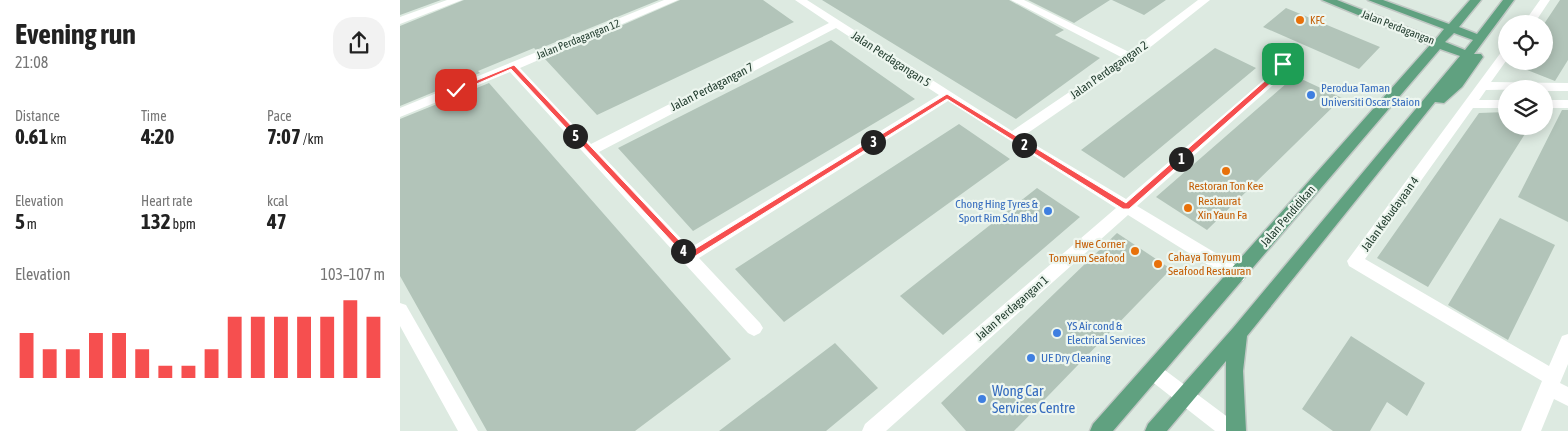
<!DOCTYPE html>
<meta charset="utf-8">
<style>
:root{--surface:#fff;--page:#f2f2f2;--text:#222;--muted:#767676;--accent:#f64f4f}
body{margin:0;font-family:"Asap Condensed",sans-serif;background:var(--page);color:var(--text);height:100vh;display:flex;flex-direction:column;font-size:19px;white-space:nowrap}
*{box-sizing:border-box;margin:0}
p{font-size:16px;color:var(--muted)}
.icon{flex:none;width:28px;height:28px;fill:none;stroke:currentColor;stroke-width:2;stroke-linecap:round;stroke-linejoin:round}
.map{position:relative;flex:1;overflow:hidden}
.side{display:flex;flex-direction:column;background:var(--surface);width:400px}
.side>*{flex:none}
.controls{position:absolute;left:1098px;top:15px;display:grid;gap:10px}
.controls a{display:grid;place-items:center;width:55px;height:55px;border-radius:50%;background:var(--surface);box-shadow:0 2px 12px #0003;font-size:25px}
.pin{position:absolute;display:grid;place-items:center;width:42px;height:42px;color:#fff;margin:-21px;border-radius:10px;box-shadow:0 2px 8px #0006}
.km{position:absolute;width:25px;height:25px;margin:-12px;border-radius:50%;background:#222;color:#fff;font-size:14px;line-height:25px;text-align:center}
.round{display:grid;place-items:center;flex:none;width:52px;height:52px;border-radius:20px;background:var(--page)}
.headline{display:flex;align-items:center;justify-content:space-between;height:85px;padding:0 15px}
h1{font-size:28px;font-weight:700;line-height:38px}
.figures{display:grid;grid-template-columns:repeat(3,1fr);gap:8px;height:85px;padding:5px 15px}
.figures div{display:grid;align-content:center}
.figures b{font-size:21px;font-weight:700}
.figures small{font-size:14px;font-weight:400}
.figures p{font-size:14px}
.chart{height:140px;padding:10px 15px}
.chart p{display:flex;justify-content:space-between}
.chart svg{width:100%;height:90px;margin-top:5px;stroke:var(--accent);stroke-width:6}
main{display:flex;flex:1;min-height:0}
.map>svg:first-child{display:block}
.building{fill:#b2c4b9}
.lines{fill:none;stroke-linecap:round;stroke-linejoin:round}
.major-casing{stroke:#c0c8c4;stroke-width:3}
.minor{fill:#fff;fill-rule:evenodd}
.major{fill:#60a180;fill-rule:evenodd}
.route{fill:#f64f4f;stroke:#fff}
.food-dot{fill:#e8710a;stroke:#edf6ef;stroke-width:2}
.shop-dot{fill:#3f7fe0;stroke:#edf6ef;stroke-width:2}
.labels{text-anchor:middle;dominant-baseline:central;stroke-width:4.5;stroke-linejoin:round;paint-order:stroke}
.far-food-label{font-size:11px;fill:#c56008;stroke:#edf6ef;text-anchor:start}
.far-street-label{font-size:11px;fill:#1e392b;stroke:#edf6ef}
.street-label{font-size:12px;fill:#1e392b;stroke:#edf6ef}
.shop-label{font-size:12px;fill:#366cbe;stroke:#edf6ef;text-anchor:start}
.food-label{font-size:12px;fill:#c56008;stroke:#edf6ef;text-anchor:start}
.near-shop-label{font-size:15px;fill:#366cbe;stroke:#edf6ef;text-anchor:start}
</style>
<main>
<section class="side">
<div class="headline"><div><h1>Evening run</h1><p>21:08</p></div><a class="round"><svg class="icon" aria-label="share" viewBox="0 0 24 24"><path d="M12 15V3M7 8l5-5 5 5M5 13v7h14v-7"/></svg></a></div>
<div class="figures">
<div><p>Distance</p><b>0.61<small> km</small></b></div>
<div><p>Time</p><b>4:20</b></div>
<div><p>Pace</p><b>7:07<small> /km</small></b></div>
</div>
<div class="figures">
<div><p>Elevation</p><b>5<small> m</small></b></div>
<div><p>Heart rate</p><b>132<small> bpm</small></b></div>
<div><p>kcal</p><b>47</b></div>
</div>
<div class="chart"><p><span>Elevation</span>103–107 m</p>
<svg viewBox="0 0 160 44" preserveAspectRatio="none"><path d="M5 44V22M15 44V30M25 44V30M35 44V22M45 44V22M55 44V30M65 44V38M75 44V38M85 44V30M95 44V14M105 44V14M115 44V14M125 44V14M135 44V14M145 44V6M155 44V14"/></svg>
</div>
</section>
<div class="map">
<svg width="1168" height="431" viewBox="0 0 1168 431">
<rect width="100%" height="100%" fill="#ddeae1"/>
<path class="building" d="M0,0H41L0,15Z
M64,0H259L136,50L134,48L78,71L80,73L0,106V26Z
M280,0H363L394,22L197,115L145,59Z
M422,0H609L664,30L655,35L700,58L616,119Z
M628,0H710L674,23Z
M712,0H766L744,15Z
M1160,0H1168V60L1155,81L1107,62L1144,61V24Z
M886,8L980,47L959,69L863,27Z
M431,40L515,99L293,231L218,148Z
M815,48L856,68L724,178L681,150Z
M895,76L942,98L807,230L756,197Z
M89,83L331,359L235,431H87L0,276V119Z
M1162,110H1168V222L1118,197Z
M1106,112V126H1130L1028,287L977,258L1079,113Z
M559,124L610,159L384,322L335,269Z
M637,188L680,217L543,335L500,296Z
M1100,218L1155,245L1108,340L1048,305Z
M717,233L771,269L614,431H566L541,403Z
M951,336L1025,383L1007,416L987,402L970,431H933L902,409Z
M435,343L478,388L426,431H319Z"/>
<g class="lines">
<defs>
<path id="major" d="M922,0H937L1036,39L1044,29L968,0H983L1049,24L1070,0H1081L1059,27L1077,34L1103,0H1114L1074,54H1081L1083,57L1062,87L1044,103L1035,102L847,336L843,371L846,431H826V361L767,431H745L748,424L833,328L1060,56L1040,49L713,431H690L693,424L1030,45ZM1054,33L1073,40L1065,50L1045,42Z"/>
</defs>
<use href="#major" class="major-casing"/>
<path class="minor" d="M47,0H62L0,24V17Z
M264,0H278L120,68L191,144L429,23L395,0H407L612,131L721,57L611,0H624L729,52L798,0H810L734,60L622,137L726,199L873,72L879,61H887L889,64L882,77L737,206L844,270L846,275L844,280L838,282L832,280L728,215L486,431H462L465,424L716,208L548,101L299,258L360,323L363,328L360,333L354,336L348,333L110,72L0,117V108ZM436,28L539,95L290,248L199,152Z
M1140,0H1150L1134,24H1123Z
M1106,50V61L1091,82L1168,83V91H1144V89L1086,90L1079,100H1106V108H1073L965,259L1149,366L1162,336L1168,334V364L1160,383L1168,387V406L1154,399L1141,431H1121L1142,381L949,266L947,261L1102,51Z
M1144,100H1168V108H1144Z
M0,303L6,305L78,431H58L0,326Z
M752,363L758,365L837,424L840,431H815L746,377L743,371L746,365Z"/>
<use href="#major" class="major"/>
</g>
<path class="route" d="M883,62L886,64L880,75L729,209H723L547,99L289,260L111,69L58,92L53,90L114,65L290,252L547,94L726,203L875,72Z"/>
<g class="food-dot">
<circle cx="900" cy="20" r="5"/>
<circle cx="826" cy="171" r="5"/>
<circle cx="788" cy="208" r="5"/>
<circle cx="735" cy="251" r="5"/>
<circle cx="758" cy="264" r="5"/>
</g>
<g class="shop-dot">
<circle cx="911" cy="95" r="5"/>
<circle cx="648" cy="211" r="5"/>
<circle cx="657" cy="333" r="5"/>
<circle cx="631" cy="358" r="5"/>
<circle cx="582" cy="399" r="5"/>
</g>
<g class="labels">
<g class="far-food-label">
<text x="910" y="20">KFC</text>
</g>
<g class="far-street-label">
<text transform="translate(998 27) rotate(21)">Jalan Perdagangan</text>
<text transform="translate(178 39) rotate(-22)">Jalan Perdagangan 12</text>
</g>
<g class="street-label">
<text transform="translate(491 59) rotate(33)">Jalan Perdagangan 5</text>
<text transform="translate(709 70) rotate(-35)">Jalan Perdagangan 2</text>
<text transform="translate(312 87) rotate(-27)">Jalan Perdagangan 7</text>
<text transform="translate(990 214) rotate(-54)">Jalan Kebudayaan 4</text>
<text transform="translate(888 216) rotate(-49)">Jalan Pendidikan</text>
<text transform="translate(612 308) rotate(-41)">Jalan Perdagangan 1</text>
</g>
<g class="shop-label">
<text x="921" y="88">Perodua Taman<tspan x="921" dy="14">Universiti Oscar Staion</tspan></text>
<text x="638" y="204" text-anchor="end">Chong Hing Tyres &amp;<tspan x="638" dy="14">Sport Rim Sdn Bhd</tspan></text>
<text x="667" y="326">YS Air cond &amp;<tspan x="667" dy="14">Electrical Services</tspan></text>
<text x="641" y="358">UE Dry Cleaning</text>
</g>
<g class="food-label">
<text x="826" y="186" text-anchor="middle">Restoran Ton Kee</text>
<text x="798" y="201">Restaurat<tspan x="798" dy="14">Xin Yaun Fa</tspan></text>
<text x="725" y="244" text-anchor="end">Hwe Corner<tspan x="725" dy="14">Tomyum Seafood</tspan></text>
<text x="768" y="257">Cahaya Tomyum<tspan x="768" dy="14">Seafood Restauran</tspan></text>
</g>
<g class="near-shop-label">
<text x="592" y="390">Wong Car<tspan x="592" dy="17">Services Centre</tspan></text>
</g>
</g>
</svg>
<div class="controls">
<a><svg class="icon" aria-label="locate" viewBox="0 0 24 24"><circle cx="12" cy="12" r="6"/><path d="M12 2v4M12 18v4M2 12h4M18 12h4"/></svg></a>
<a><svg class="icon" aria-label="layers" viewBox="0 0 24 24"><path d="M12 4l9 5-9 5-9-5zM3 14l9 5 9-5"/></svg></a>
</div>
<div class="pin" style="left:883px;top:64px;background:#1e9e55"><svg class="icon" aria-label="arrive" viewBox="0 0 24 24"><path d="M6 21V4h12l-3 4 3 4H6"/></svg></div>
<div class="pin" style="left:56px;top:90px;background:#d93025"><svg class="icon" aria-label="check" viewBox="0 0 24 24"><path d="M5 12l5 5 9-10"/></svg></div>
<b class="km" style="left:781px;top:159px">1</b>
<b class="km" style="left:624px;top:145px">2</b>
<b class="km" style="left:473px;top:142px">3</b>
<b class="km" style="left:283px;top:251px">4</b>
<b class="km" style="left:175px;top:136px">5</b>
</div>
</main>
